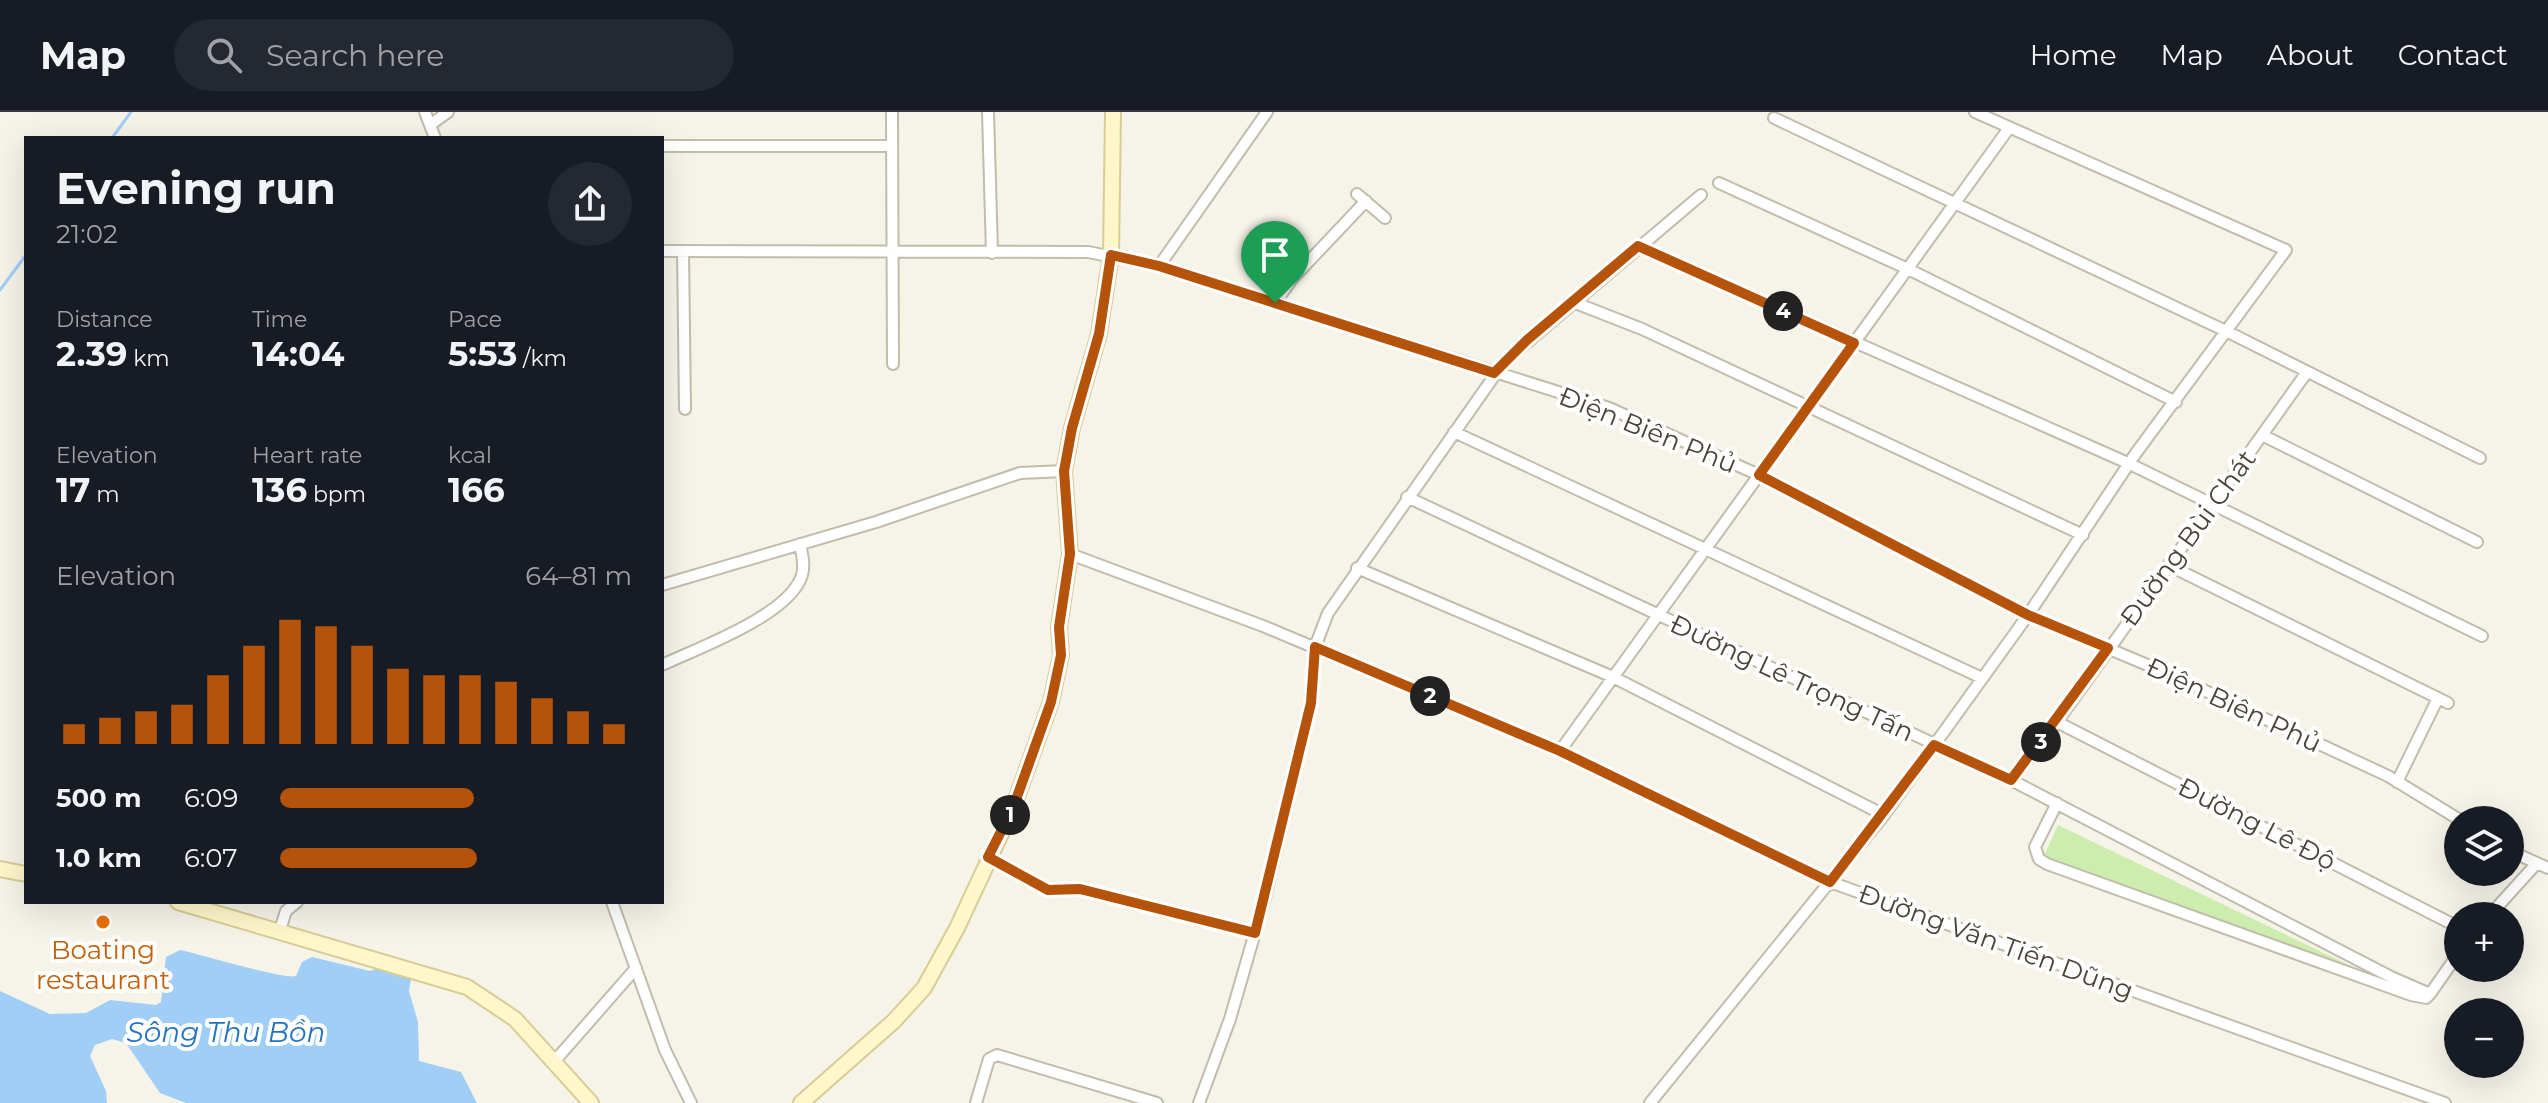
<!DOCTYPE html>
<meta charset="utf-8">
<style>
:root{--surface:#171b24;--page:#242831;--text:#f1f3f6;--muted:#9ea1a6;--line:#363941;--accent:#b45309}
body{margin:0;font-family:Montserrat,sans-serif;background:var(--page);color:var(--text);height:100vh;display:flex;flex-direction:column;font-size:30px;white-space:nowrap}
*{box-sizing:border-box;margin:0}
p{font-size:26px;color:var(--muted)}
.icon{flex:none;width:44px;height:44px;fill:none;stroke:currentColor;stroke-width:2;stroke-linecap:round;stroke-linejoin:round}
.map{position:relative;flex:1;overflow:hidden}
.panel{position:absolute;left:24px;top:24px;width:640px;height:768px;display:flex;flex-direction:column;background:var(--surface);border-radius:0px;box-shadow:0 8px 32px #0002}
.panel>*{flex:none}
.buttons{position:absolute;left:2444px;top:694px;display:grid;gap:16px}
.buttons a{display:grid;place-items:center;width:80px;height:80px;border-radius:50%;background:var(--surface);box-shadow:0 8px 32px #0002;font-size:40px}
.pin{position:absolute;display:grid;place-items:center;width:68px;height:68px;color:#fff;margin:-82px -34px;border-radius:50% 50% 50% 0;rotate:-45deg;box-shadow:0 0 8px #0007}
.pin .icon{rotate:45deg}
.km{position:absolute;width:40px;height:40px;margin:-20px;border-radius:50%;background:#222;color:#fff;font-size:22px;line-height:40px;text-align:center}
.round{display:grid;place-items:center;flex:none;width:84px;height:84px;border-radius:42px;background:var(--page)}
.summary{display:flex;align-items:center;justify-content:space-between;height:136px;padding:0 32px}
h1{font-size:44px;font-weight:700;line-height:60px}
.metrics{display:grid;grid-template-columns:repeat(3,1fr);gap:12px;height:136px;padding:8px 32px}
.metrics div{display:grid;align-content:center}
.metrics b{font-size:34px;font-weight:700}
.metrics small{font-size:22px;font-weight:400}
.metrics p{font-size:22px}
.chart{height:224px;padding:16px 32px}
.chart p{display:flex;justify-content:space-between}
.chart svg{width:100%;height:144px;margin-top:8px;stroke:var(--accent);stroke-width:6}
ul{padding:0 32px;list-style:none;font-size:26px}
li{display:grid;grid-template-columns:128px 96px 1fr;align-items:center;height:60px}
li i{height:20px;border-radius:10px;background:var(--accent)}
header{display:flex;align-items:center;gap:48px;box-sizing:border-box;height:112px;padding:0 40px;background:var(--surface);border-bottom:2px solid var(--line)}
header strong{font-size:38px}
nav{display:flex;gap:44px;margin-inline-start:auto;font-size:28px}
.search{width:560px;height:72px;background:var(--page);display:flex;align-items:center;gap:20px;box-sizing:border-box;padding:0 28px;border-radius:44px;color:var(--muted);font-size:30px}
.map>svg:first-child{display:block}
.green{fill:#cdedaf}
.water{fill:#a1cef7}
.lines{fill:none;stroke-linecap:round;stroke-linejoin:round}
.stream{stroke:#a1cef7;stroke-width:3}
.street-casing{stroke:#c2bcab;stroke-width:14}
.secondary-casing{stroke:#d9cc95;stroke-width:18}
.street{stroke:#fff;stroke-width:10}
.secondary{stroke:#fff6ca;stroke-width:14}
.route-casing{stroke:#fff;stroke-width:16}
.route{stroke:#b45309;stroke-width:10}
.food-dot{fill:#e8710a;stroke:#fff;stroke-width:3}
.labels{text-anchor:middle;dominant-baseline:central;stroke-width:8;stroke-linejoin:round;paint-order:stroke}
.street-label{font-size:26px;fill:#4a4436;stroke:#fff}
.food-label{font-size:26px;fill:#c56008;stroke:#fff}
.water-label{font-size:28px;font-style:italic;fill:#2574c0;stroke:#fff}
</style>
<header>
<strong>Map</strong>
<div class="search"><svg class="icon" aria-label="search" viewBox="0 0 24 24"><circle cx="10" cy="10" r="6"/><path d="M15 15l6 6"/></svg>Search here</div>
<nav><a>Home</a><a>Map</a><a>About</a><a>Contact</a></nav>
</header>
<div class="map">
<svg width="2548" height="991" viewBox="0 0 2548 991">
<rect width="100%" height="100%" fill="#f6f3e9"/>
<path class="green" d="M2058,713L2353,855L2350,858L2043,746Z"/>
<path class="water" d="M180,838C199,842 286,868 296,864L302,850L312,845L370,859L385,854L412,861L409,879L418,910L419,949L461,960L477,991H186L160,981L126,931L112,927L95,933L90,944L106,979L107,991H0V879L50,902L86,901L110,888L156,893L161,890L166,845Z"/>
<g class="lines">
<path class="stream" d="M112,26L131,0
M0,178L26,143"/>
<defs>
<path id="street" d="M425,0L435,26
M892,0L893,252
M988,0L992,141
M1774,6L2228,220L2480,346
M430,13L448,0
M662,34H891
M1719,71L1908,157L2176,290
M1357,82L1385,106
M1638,134L2130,352L2482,524
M662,139L1088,140L1159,154L1609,296L1759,363L2028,503L2169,562L2388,664L2460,708
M683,139L685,297
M1159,154L1267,0
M1573,190L1642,217L2083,423
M1275,191L1292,167L1366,89
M1454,320L1982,566
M2262,323L2477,430
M1407,385L2011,668L2391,865L2430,882
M1070,442L1263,514L1560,639L1830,770L2445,991
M2168,453L2448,591
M1357,456L1613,565L1884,703
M662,473L876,410L1020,361L1064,359
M662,553C698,536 790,503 802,463C805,452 802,442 800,432
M2057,610L2458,815
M1560,639L2009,16
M2011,668L2057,610L2307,260
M2397,670L2438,586
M2057,691L2035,735L2039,747L2047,752L2411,883L2426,886L2430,882
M2510,739L2548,756
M988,745L1048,778L1080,777L1255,821
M612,790L665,938L691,991
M2489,804L2537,751
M280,818L286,799L297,790
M2430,882L2458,842
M553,951L636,856
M976,991L989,947L997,943L1157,991
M1199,991L1230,907L1265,786L1311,591L1315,535L1328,501L1504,250L1701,83
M1650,991L1884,703L2028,503L2136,341L2286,138L1975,0"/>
<path id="secondary" d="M0,757L26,762
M178,790L467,875L515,907L591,991
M801,991L894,909L924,876L957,816L1013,696L1051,590L1061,543L1059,515L1070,442L1064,359L1072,316L1099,222L1111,143L1113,0"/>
</defs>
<use href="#street" class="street-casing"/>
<use href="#secondary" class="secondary-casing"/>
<use href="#street" class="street"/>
<use href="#secondary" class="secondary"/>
</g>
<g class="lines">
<defs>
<path id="route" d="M1638,134L1854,231L1759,363L2028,503L2108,536L2011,668L1934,633L1830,770L1560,639L1315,535L1311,591L1255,821L1080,777L1048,778L988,745L1013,696L1051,590L1061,543L1059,515L1070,442L1064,359L1072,316L1099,222L1111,143L1159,154L1494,261L1527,228Z"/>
</defs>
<use href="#route" class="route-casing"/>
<use href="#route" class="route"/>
</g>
<circle class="food-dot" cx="103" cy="810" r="8"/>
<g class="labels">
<g class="street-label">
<text transform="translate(1648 318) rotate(22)">Điện Biên Phủ</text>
<text transform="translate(2188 426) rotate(-54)">Đường Bùi Chát</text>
<text transform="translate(1792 566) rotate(25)">Đường Lê Trọng Tấn</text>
<text transform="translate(2234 593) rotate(25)">Điện Biên Phủ</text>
<text transform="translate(2257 712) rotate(27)">Đường Lê Độ</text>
<text transform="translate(1996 830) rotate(20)">Đường Văn Tiến Dũng</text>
</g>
<g class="food-label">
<text x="103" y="838">Boating<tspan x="103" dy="30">restaurant</tspan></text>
</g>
<g class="water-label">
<text x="226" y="920">Sông Thu Bồn</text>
</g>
</g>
</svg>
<div class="buttons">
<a><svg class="icon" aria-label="layers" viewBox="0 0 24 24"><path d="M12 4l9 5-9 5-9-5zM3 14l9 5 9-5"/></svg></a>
<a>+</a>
<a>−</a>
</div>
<div class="pin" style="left:1275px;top:191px;background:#1e9e55"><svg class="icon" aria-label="arrive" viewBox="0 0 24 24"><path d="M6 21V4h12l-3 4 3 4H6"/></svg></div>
<b class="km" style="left:1010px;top:703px">1</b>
<b class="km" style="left:1430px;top:584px">2</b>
<b class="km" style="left:2041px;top:630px">3</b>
<b class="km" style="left:1783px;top:199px">4</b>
<section class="panel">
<div class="summary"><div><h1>Evening run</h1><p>21:02</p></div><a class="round"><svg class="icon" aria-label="share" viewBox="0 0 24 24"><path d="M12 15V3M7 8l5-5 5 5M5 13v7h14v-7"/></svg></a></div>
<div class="metrics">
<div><p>Distance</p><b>2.39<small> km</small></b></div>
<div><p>Time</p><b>14:04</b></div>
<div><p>Pace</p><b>5:53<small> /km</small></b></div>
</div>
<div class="metrics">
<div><p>Elevation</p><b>17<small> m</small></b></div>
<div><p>Heart rate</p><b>136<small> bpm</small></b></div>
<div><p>kcal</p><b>166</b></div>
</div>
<div class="chart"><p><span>Elevation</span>64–81 m</p>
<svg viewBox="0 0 160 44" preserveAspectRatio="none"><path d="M5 44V38M15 44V36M25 44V34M35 44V32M45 44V23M55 44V14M65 44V6M75 44V8M85 44V14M95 44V21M105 44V23M115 44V23M125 44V25M135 44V30M145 44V34M155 44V38"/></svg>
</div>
<ul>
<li><b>500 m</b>6:09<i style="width:55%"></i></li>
<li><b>1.0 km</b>6:07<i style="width:56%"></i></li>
</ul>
</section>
</div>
